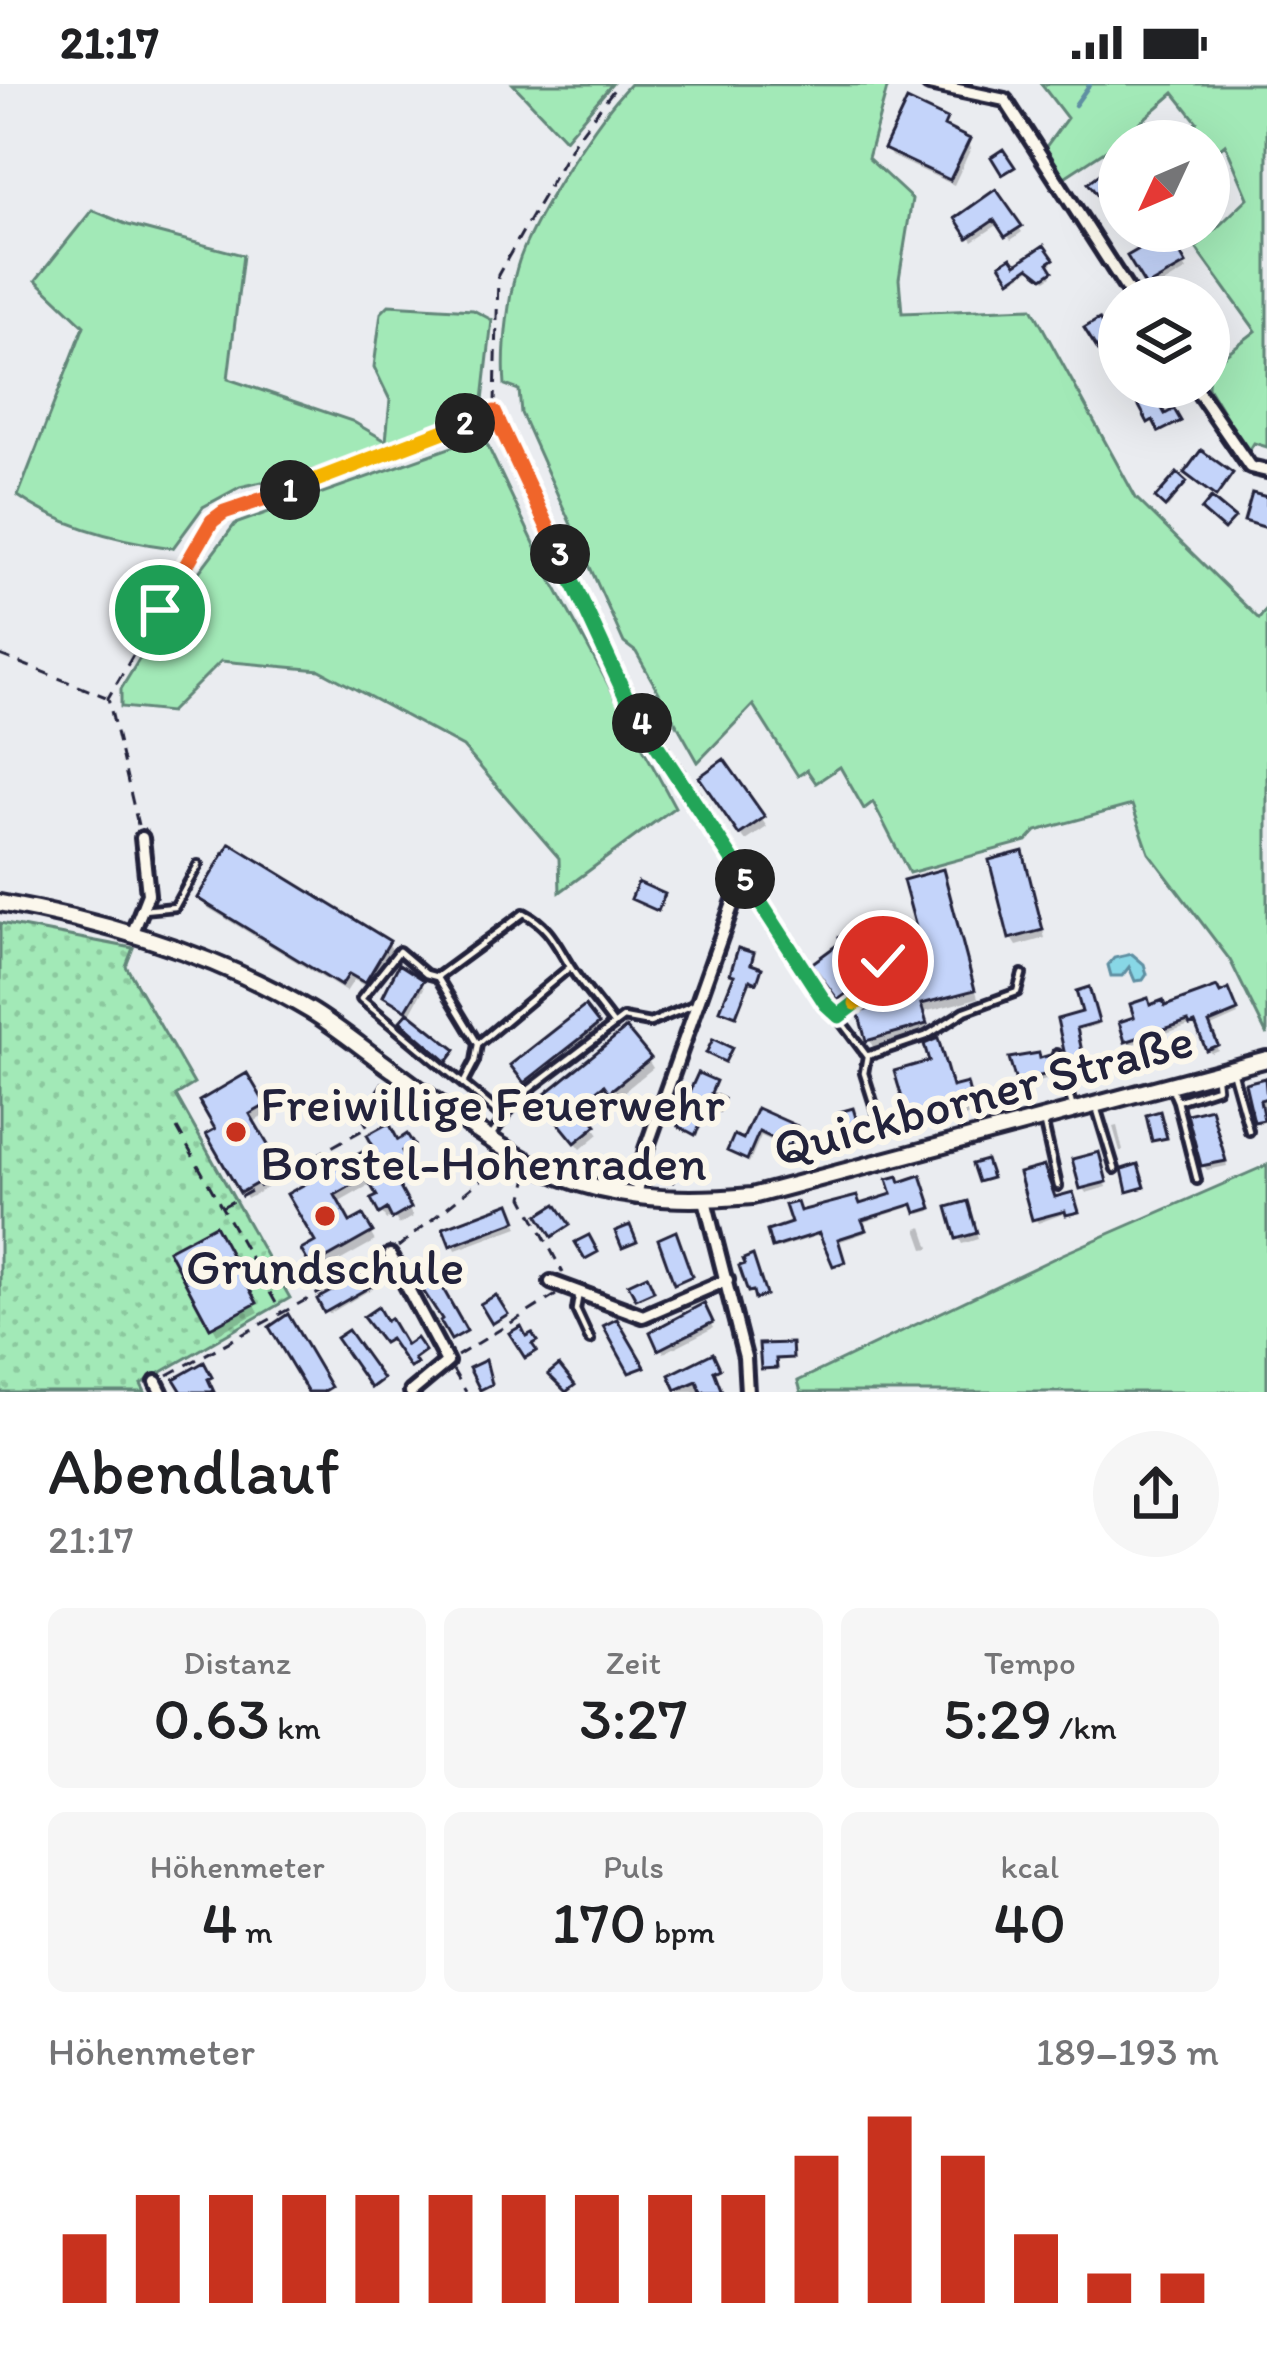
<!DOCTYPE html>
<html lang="de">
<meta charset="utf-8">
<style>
:root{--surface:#fff;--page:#f6f6f6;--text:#202124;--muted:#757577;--accent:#c8321e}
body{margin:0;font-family:Itim,sans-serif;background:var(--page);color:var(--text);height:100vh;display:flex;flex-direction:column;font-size:45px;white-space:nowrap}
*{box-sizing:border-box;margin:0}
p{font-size:39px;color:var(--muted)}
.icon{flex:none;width:66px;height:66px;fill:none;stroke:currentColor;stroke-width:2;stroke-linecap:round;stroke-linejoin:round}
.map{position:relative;height:1308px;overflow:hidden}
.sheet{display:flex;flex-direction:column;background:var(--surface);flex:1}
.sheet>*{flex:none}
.needle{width:78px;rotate:226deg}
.fabs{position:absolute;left:1098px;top:36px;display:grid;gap:24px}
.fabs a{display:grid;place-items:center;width:132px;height:132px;border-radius:50%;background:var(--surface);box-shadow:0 12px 48px #0002;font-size:60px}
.pin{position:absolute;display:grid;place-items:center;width:102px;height:102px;color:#fff;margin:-51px;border:6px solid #fff;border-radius:50%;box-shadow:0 3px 12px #0007}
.km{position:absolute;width:60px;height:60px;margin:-30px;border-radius:50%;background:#222;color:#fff;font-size:33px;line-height:60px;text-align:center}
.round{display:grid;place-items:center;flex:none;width:126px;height:126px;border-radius:63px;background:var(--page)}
.headline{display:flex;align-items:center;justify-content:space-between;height:204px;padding:0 48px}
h1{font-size:66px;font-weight:600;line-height:90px}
.stats{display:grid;grid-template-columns:repeat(3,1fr);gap:18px;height:204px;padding:12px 48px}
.stats div{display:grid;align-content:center;border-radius:18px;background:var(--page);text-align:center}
.stats b{font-size:60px;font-weight:600}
.stats small{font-size:33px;font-weight:400}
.stats p{font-size:33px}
.chart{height:336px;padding:24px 48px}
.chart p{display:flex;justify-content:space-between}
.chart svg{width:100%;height:216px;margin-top:12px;stroke:var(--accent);stroke-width:6}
.status{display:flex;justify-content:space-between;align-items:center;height:84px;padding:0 60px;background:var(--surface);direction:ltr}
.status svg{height:33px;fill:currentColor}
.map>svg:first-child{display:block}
.grass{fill:#a2e9b7;stroke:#628679;stroke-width:3}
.park{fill:url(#park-dots);stroke:#628679;stroke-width:3}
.water{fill:url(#water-ripples);stroke:#5f8fa2;stroke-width:3}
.shadow{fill:#0003}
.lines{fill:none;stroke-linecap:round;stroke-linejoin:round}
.stream{stroke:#5f8fa2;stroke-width:4.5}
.building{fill:#c4d4fa;stroke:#22223b;stroke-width:3}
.service-casing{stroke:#22223b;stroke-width:14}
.minor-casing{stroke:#22223b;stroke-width:20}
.secondary-casing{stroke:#22223b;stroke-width:22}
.path{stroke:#22223b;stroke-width:3;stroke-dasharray:12 9;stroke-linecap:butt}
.service{stroke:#fbf7ec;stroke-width:4.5}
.minor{stroke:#fbf7ec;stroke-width:10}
.secondary{stroke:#fbf7ec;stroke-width:14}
.split-1-casing{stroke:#fff;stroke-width:24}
.split-2-casing{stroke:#fff;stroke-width:24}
.split-3-casing{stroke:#fff;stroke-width:24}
.split-4-casing{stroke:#fff;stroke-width:24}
.split-5-casing{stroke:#fff;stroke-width:24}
.split-6-casing{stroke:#fff;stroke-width:24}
.split-7-casing{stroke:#fff;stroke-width:24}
.split-1{stroke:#f0652b;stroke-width:15}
.split-2{stroke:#f5b400;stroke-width:15}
.split-3{stroke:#f0652b;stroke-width:15}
.split-4{stroke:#22a559;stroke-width:15}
.split-5{stroke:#22a559;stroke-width:15}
.split-6{stroke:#22a559;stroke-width:15}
.split-7{stroke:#f5b400;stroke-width:15}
.poi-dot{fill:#c8321e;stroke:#fbf7ec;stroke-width:4.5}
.labels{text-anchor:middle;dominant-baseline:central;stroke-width:12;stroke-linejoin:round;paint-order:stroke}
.street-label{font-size:51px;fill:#22223b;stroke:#fbf7ec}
.poi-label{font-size:51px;fill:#22223b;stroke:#fbf7ec;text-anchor:start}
</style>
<div class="status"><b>21:17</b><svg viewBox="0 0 49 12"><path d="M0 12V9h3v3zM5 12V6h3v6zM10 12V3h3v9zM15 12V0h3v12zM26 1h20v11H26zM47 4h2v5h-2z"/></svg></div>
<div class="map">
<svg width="1267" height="1308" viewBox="0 0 1267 1308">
<defs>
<pattern id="park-dots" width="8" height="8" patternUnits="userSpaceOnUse" patternTransform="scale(3)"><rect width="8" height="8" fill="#a2e9b7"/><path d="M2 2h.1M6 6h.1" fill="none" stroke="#8bc89e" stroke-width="1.8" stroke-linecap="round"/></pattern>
<pattern id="water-ripples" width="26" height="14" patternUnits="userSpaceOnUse" patternTransform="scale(3)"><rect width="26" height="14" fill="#88d7e6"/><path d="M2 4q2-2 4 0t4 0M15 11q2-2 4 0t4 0" fill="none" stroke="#75b8c6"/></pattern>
</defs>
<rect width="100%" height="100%" fill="#eaecf0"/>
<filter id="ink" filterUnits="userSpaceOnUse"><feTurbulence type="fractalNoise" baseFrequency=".00833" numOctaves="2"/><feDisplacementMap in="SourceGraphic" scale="24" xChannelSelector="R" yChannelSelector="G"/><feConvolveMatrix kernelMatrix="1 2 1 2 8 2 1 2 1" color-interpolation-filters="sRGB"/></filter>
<g filter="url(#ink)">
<path class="grass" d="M513,0H612L565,55Z
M630,0L888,1L868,74L912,115L899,195L902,229L1032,224L1136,414L1259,535L1267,524V951L1230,876L1149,769L1132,721L1036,747L1027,757L909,789L873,718L864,725L840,683L816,699L807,686L798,692L753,621L698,678L636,568L624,559L521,329L519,306L505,301C502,265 509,197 524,164C545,117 595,37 630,0Z
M1041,0H1267V363L1254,359L1248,369L1208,303L1209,283L1256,247L1196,164L1248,114L1225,60L1209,73V57H1175L1197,38L1174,9L1115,60L1060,96L1042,68L1067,34Z
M92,126L128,141L243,171L228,295L352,337L386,357L390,316L374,283L381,229L389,221L473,226L492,236L482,325L319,385L240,403L203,423L173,464C120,457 62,443 18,412L84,242L36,196Z
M483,352L551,495L675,723L560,808L559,774L463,663L320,586L221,577L170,628L121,623V605L165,533L235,440Z
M1267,1081V1308H801L798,1297L1063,1170Z"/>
<path class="park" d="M0,839L133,864L126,882L194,1000L176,1011L290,1214L141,1300L145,1308H0Z"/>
<path class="water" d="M1132,870L1144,880L1147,890L1143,896L1135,897L1129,883L1122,892H1111L1108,881L1114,874Z"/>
<path class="shadow" d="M945,37L947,48L967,57L971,64L954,101L891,72L887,65Z
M996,110L1022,148L1011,156L999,140L973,157L959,135Z
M1167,152L1187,186L1152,207L1132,173Z
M1043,165L1053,179L1047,183L1052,192L1046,196L1032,184L1014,196L1004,181L1015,184Z
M1185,400L1168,424L1161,417Z
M724,679L767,743L746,757L707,701Z
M1021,771L1045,854L1017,862L1012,854Z
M942,789L978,914L924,928L929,949L873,963L869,955L918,915L921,854Z
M200,814L388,859L393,867L370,905L354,896L346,908L205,822Z
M893,843L898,859L841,879L861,907L843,920L815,881Z
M752,872L751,883L762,889L758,900L751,898L737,933L724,926L736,894Z
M421,898L424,904L410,930L386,912Z
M1089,909L1098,941L1076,947L1084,980L1072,983L1060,937L1086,930Z
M1227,909L1238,931L1209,944L1218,966L1211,969L1199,942L1193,940L1130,961L1128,957L1150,924L1165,925Z
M597,942L601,950L530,1005L518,990Z
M1049,975L1053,994L1022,1003L1013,976Z
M648,976L653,984L616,1014L610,1007L584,1029L599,1050L581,1065L548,1024Z
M246,993L267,1030L252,1039L284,1094L247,1115L210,1051L220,1046Z
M1267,998V1023L1261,1024L1264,1038L1258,1040L1249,1001Z
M714,1000L711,1013L724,1021L720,1028L711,1024L697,1052L682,1042L695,1017L691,1013Z
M969,1009L975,1030L916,1047L912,1040Z
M759,1028L798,1049L791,1065L761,1052L749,1079L730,1066L745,1059Z
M1213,1032L1227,1082L1207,1086L1203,1081Z
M1117,1042L1123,1067H1120L1113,1043Z
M406,1054L415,1070L404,1076L410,1087L392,1096L413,1133L399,1141L394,1132L386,1136L375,1116L381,1113L373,1099L336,1120L349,1142L362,1135L375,1157L318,1189L305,1167L319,1160L292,1111Z
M1100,1077L1107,1103L1086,1109L1083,1104Z
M920,1094L931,1127L920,1130L916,1121L861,1139L865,1149L838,1158L844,1181L837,1183L823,1150L777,1165L771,1149L795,1141L799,1131L859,1123L896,1112L899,1101Z
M1055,1116L1077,1125L1038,1139L1035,1134Z
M969,1125L978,1155L962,1160L959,1154Z
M512,1128L518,1143L456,1166L447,1146Z
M923,1143L930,1164L924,1165L917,1145Z
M214,1145L259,1228L217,1250L172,1167Z
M366,1191L373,1204L329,1230L321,1217Z
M702,1223L713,1244L664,1269L654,1249Z
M712,1273L719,1288L714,1291L720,1308H680L673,1293Z"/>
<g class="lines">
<path class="stream" d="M1075,21L1090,0"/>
</g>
<path class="building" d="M907,16L947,35L944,42L970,55L950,96L884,65Z
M1003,65L1015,83L1002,91L991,73Z
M1105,86L1119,103V139L1088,99Z
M996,105L1022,142L1005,153L994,136L968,154L955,134Z
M1168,148L1186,180L1146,203L1127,172Z
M1044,161L1054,175L1048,179L1053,187L1043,194L1029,183L1010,196L1000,180L1011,173L1016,180Z
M1099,235L1119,271V300L1084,244Z
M1129,303H1150L1165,330L1174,325L1181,337L1159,348L1153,336L1148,339Z
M1201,366L1233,389L1216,413L1184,389Z
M1177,389L1187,398L1165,423L1155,414Z
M1252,409L1267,413V444L1244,437Z
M1211,414L1235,434L1224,446L1201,426Z
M724,675L765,733L739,751L699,693Z
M230,759L390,857L365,899L349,890L341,902L197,814Z
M1023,767L1043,846L1009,855L989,776Z
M943,785L975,906L921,920L927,940L866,957L858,928L915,913L900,856L918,851L903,796Z
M638,798L665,810L658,827L631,815Z
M891,834L898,853L840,873L860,900L838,916L811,880L841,858L839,853Z
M738,864L754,869L751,880L762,884L757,899L750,896L736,932L720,926L734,891L730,890Z
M399,880L424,896L406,926L383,912Z
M1089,903L1099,938L1077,944L1084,977L1067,981L1057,935L1082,928L1076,907Z
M1217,903L1220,909L1229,905L1238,927L1209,939L1218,961L1206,966L1195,939L1190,941L1188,937L1125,958L1119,938L1134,933L1130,920L1148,914L1150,921L1163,916L1165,922Z
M585,922L599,940L524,999L510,981Z
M408,928L456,966L447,978L400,937Z
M626,944L651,974L609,1008L604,1001L580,1020L597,1041L575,1059L539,1015Z
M938,954L952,1003L967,999L973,1023L910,1041L894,987L929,977L924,960Z
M713,955L732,964L725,978L706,969Z
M1039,969L1040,974L1050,971L1052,989L1016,998L1009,974Z
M247,989L266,1021L250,1030L282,1085L240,1109L206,1050L215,1045L199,1017Z
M698,989L716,997L711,1009L724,1015L719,1027L710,1023L695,1051L678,1042L693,1015L687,1013Z
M1265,994L1267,1014L1260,1016L1264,1036L1254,1038L1245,999Z
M757,1024L797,1042L789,1062L759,1048L747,1076L727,1067L734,1051L743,1055Z
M853,1024L862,1053L847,1058L839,1028Z
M1211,1024L1226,1077L1201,1082L1187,1030Z
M1160,1027L1167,1054L1152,1057L1146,1031Z
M389,1039L398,1056L407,1050L414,1061L402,1067L408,1078L391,1087L411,1124L392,1135L387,1125L379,1130L371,1115L377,1112L366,1093L335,1111L350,1138L363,1131L373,1148L311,1183L301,1166L315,1158L287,1110L373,1062L367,1051Z
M1099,1068L1107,1098L1080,1105L1072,1075Z
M986,1076L992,1094L978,1098L972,1080Z
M1138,1080L1145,1103L1127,1108L1122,1085Z
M1044,1082L1055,1113L1073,1108L1079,1128L1066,1131L1065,1127L1032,1136L1019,1089Z
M921,1091L932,1124L916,1129L913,1120L862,1136L866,1146L838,1155L845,1178L833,1182L819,1149L772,1164L767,1147L791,1139L785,1121L797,1118L800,1127L857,1112L860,1120L892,1110L887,1095L898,1092L900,1098Z
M968,1117L977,1149L956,1155L947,1123Z
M510,1119L517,1137L450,1162L443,1144Z
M556,1120L570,1141L552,1153L538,1131Z
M215,1141L257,1219L210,1244L168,1166Z
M630,1141L637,1158L622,1164L615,1147Z
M676,1147L692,1192L674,1200L658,1155Z
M589,1151L598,1168L585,1175L575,1158Z
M753,1171L766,1211L755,1215L753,1207L748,1208L739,1182L745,1180L743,1175Z
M429,1180L467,1247L451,1256L440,1237L442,1235L412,1190Z
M367,1187L375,1200L324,1229L317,1215Z
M647,1191L654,1207L636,1215L628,1200Z
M496,1211L508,1230L492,1240L480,1220Z
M704,1219L713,1238L658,1266L650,1248Z
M378,1223L386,1237L390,1234L406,1261L416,1254L425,1267L414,1275L417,1280L410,1284L390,1255L383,1259L363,1233Z
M288,1230L331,1303L323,1308H308L269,1243Z
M617,1235L645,1283L629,1289L603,1242Z
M521,1242L526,1252L532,1249L537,1257L532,1260L537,1267L525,1274L509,1249Z
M348,1246L383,1295L371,1304L336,1254Z
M792,1259L793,1274L776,1275L777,1284L761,1285L759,1260Z
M713,1269L720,1284L714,1287L722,1308H701L697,1297L676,1306L669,1291Z
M486,1276L492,1300L480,1306L469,1284Z
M204,1278L212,1293L208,1295L214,1308H182L174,1295Z
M559,1281L575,1301L566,1308L548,1290Z"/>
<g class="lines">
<defs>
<path id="service" d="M746,796L801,884L867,972L926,952L965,927L1017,908L1022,890
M143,826L175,823L198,781
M438,894L478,960L475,977L463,1000
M839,932L877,903L883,877
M478,960L570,883
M1057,970L1072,1021
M867,972L864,989L879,1037
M1233,990L1249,1047
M1171,1003L1177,1017L1217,1004L1216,994
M1177,1017L1197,1096
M1097,1026L1115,1085
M503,1033L361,915L399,867L426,890L437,893L524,829C551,843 557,863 573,887C585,905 601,923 614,941
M1044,1040L1058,1102
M491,1052L519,1013L623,934L650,939L693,921
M579,1208L576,1226L590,1256"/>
<path id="minor" d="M929,0L1005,16L1132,213
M1195,303L1250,383L1267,387
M494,329L627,615L743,791L646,1065L636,1113
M132,851L148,810L142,754
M705,1116L745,1273L747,1308
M390,1171L447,1278L411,1308
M551,1198L643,1232L727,1196
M156,1298L161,1308"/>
<path id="secondary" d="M0,819C107,838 217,871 311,927C339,944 366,967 393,986C525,1084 580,1127 752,1112L1267,975"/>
</defs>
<use href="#service" class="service-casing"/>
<use href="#minor" class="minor-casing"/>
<use href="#secondary" class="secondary-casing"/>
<path class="path" d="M495,321L498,191L574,58L618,0
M0,571L106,613
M138,741L108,614L212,437L224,428C311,399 395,364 482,333
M177,1044L281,1228
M656,1079L674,1099
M529,1089L523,1113L563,1189
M222,1123L368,1043L360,1030L383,998
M398,1163L502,1079
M457,1272L556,1211
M453,1286L466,1308
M168,1291L381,1175"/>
<use href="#service" class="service"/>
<use href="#minor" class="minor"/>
<use href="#secondary" class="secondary"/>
</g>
</g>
<g class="lines" filter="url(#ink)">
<defs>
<path id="split-1" d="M160,526L212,437L224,428L290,406"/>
<path id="split-2" d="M290,406L465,339"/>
<path id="split-3" d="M465,339L494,328L560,470"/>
<path id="split-4" d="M560,470L627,615L642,639"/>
<path id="split-5" d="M642,639L745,795"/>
<path id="split-6" d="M745,795L826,920L839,932L856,919"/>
<path id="split-7" d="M856,919L877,903L883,877"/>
</defs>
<use href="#split-1" class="split-1-casing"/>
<use href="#split-2" class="split-2-casing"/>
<use href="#split-3" class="split-3-casing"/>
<use href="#split-4" class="split-4-casing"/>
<use href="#split-5" class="split-5-casing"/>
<use href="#split-6" class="split-6-casing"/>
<use href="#split-7" class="split-7-casing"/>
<use href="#split-1" class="split-1"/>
<use href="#split-2" class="split-2"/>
<use href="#split-3" class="split-3"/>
<use href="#split-4" class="split-4"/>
<use href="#split-5" class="split-5"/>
<use href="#split-6" class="split-6"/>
<use href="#split-7" class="split-7"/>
</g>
<g class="poi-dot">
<circle cx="236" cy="1048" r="12"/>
<circle cx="325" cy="1132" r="12"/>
</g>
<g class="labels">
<g class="street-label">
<text transform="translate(983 1010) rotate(-15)">Quickborner Straße</text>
</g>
<g class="poi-label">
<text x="260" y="1019">Freiwillige Feuerwehr<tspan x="260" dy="59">Borstel-Hohenraden</tspan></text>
<text x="325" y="1182" text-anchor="middle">Grundschule</text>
</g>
</g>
</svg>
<div class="fabs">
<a><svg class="needle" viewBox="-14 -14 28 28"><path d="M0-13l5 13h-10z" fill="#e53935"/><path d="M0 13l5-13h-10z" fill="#757577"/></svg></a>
<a><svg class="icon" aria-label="layers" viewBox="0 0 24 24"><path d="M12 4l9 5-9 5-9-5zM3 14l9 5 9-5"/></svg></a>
</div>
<div class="pin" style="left:160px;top:526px;background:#1e9e55"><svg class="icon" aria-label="arrive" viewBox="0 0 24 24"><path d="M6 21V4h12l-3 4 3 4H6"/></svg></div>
<div class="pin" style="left:883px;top:877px;background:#d93025"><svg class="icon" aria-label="check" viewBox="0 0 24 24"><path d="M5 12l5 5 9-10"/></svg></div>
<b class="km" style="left:290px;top:406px">1</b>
<b class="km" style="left:465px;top:339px">2</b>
<b class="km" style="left:560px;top:470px">3</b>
<b class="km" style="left:642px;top:639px">4</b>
<b class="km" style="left:745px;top:795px">5</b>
</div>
<section class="sheet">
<div class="headline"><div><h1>Abendlauf</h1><p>21:17</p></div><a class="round"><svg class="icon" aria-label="share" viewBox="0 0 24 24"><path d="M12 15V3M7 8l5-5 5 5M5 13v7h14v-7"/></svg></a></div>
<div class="stats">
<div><p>Distanz</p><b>0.63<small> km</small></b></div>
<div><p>Zeit</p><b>3:27</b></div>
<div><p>Tempo</p><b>5:29<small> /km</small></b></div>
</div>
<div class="stats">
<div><p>Höhenmeter</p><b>4<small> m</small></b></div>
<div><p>Puls</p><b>170<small> bpm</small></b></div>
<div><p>kcal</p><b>40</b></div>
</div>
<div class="chart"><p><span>Höhenmeter</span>189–193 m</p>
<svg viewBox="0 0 160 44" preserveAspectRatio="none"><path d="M5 44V30M15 44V22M25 44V22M35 44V22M45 44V22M55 44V22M65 44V22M75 44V22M85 44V22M95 44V22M105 44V14M115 44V6M125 44V14M135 44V30M145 44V38M155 44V38"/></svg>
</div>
</section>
